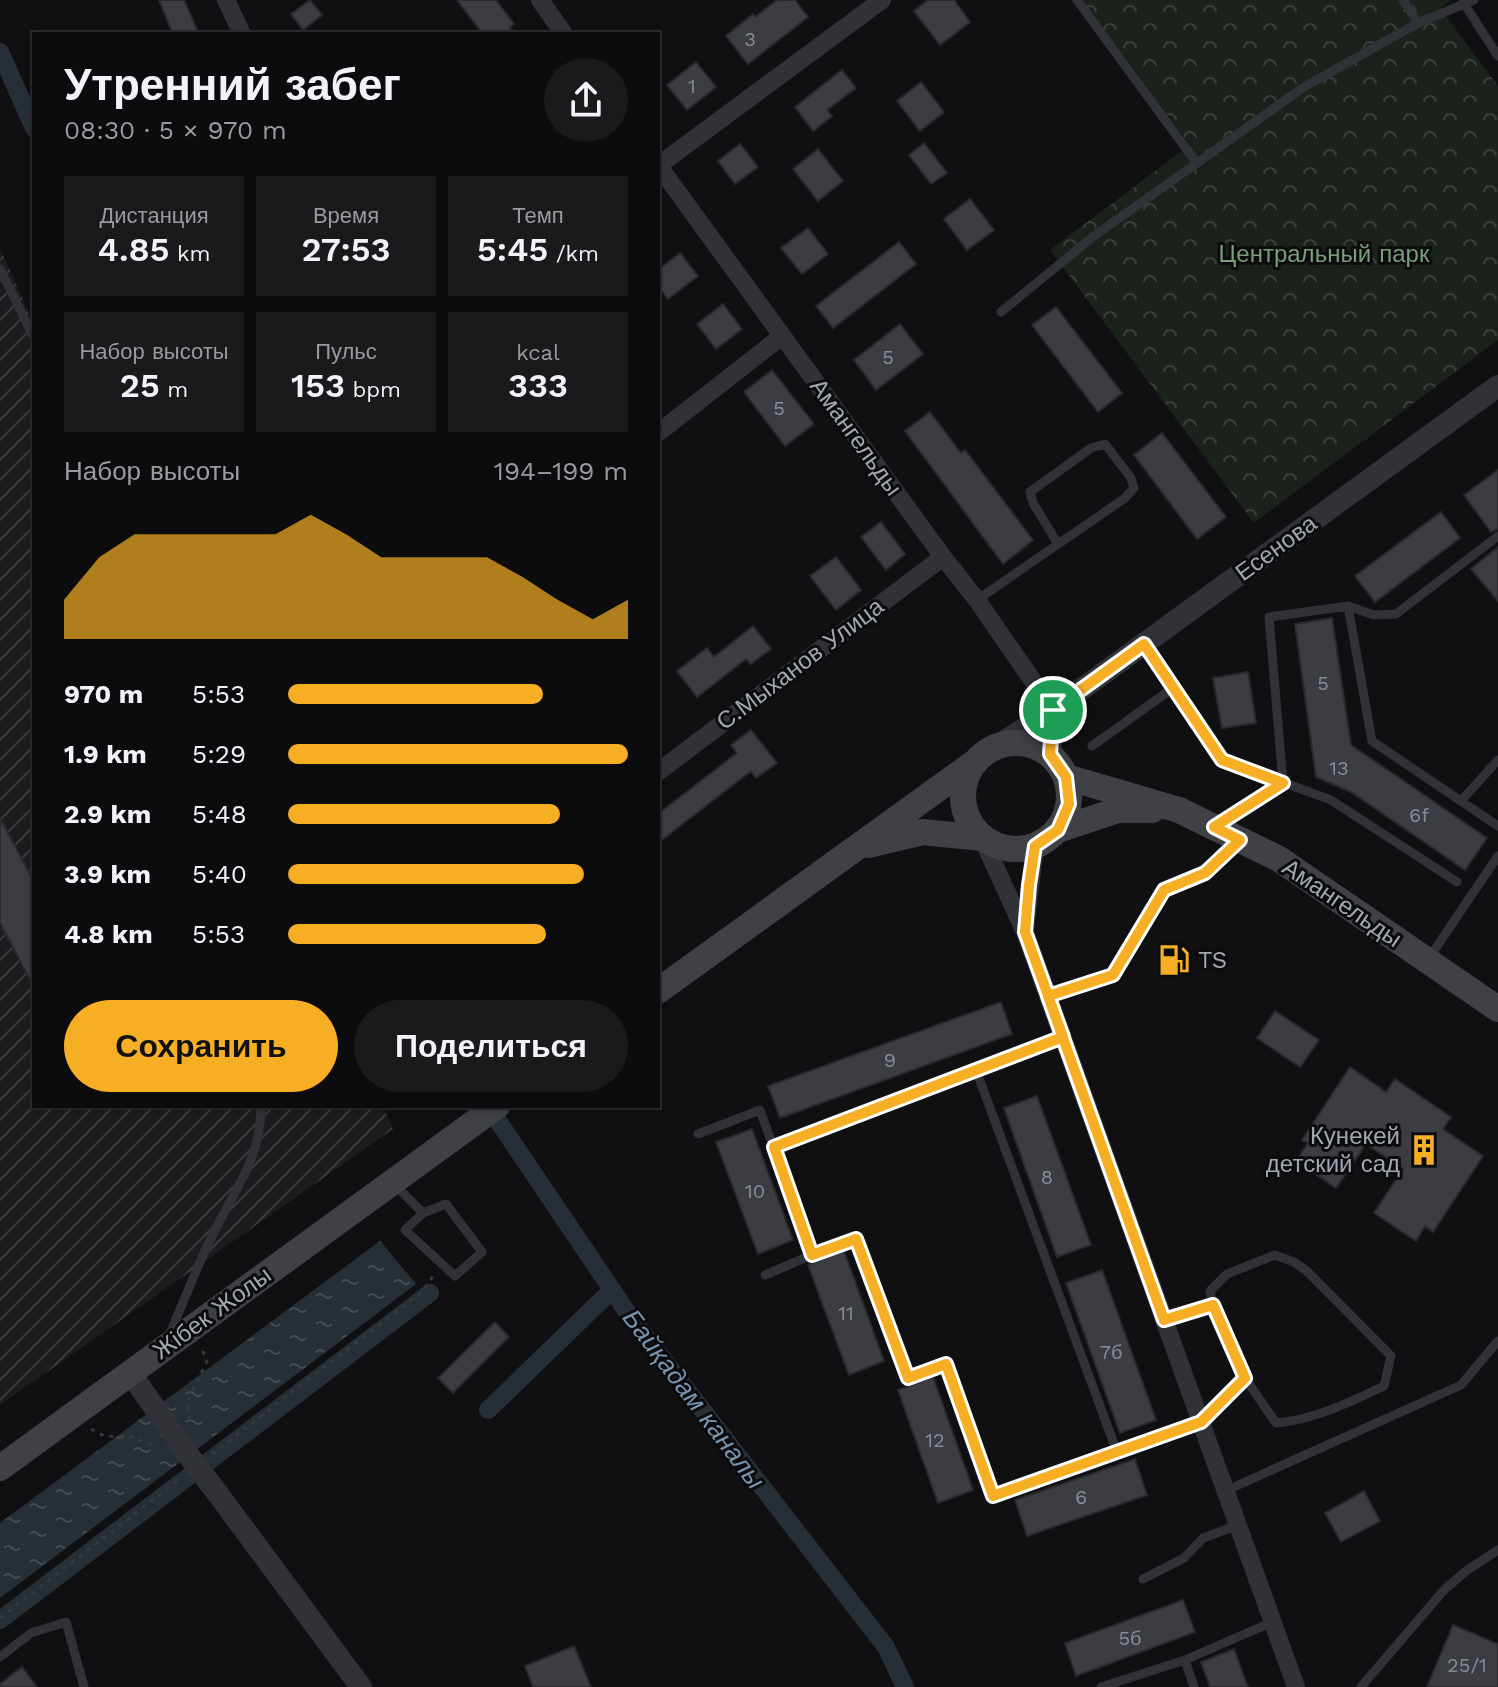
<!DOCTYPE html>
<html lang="ru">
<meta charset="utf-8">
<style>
:root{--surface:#0c0c0e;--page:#1a1a1c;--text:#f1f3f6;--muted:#9a9b9e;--line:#2c2c2e;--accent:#f6af24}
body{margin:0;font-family:"Work Sans",sans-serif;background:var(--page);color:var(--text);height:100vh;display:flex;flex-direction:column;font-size:30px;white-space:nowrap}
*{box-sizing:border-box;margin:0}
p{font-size:26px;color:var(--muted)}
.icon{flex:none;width:44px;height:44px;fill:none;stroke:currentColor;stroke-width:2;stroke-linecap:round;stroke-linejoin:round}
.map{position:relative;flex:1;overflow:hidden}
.sheet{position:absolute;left:32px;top:32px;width:628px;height:1076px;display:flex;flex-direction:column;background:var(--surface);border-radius:0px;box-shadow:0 2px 6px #0004,0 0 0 2px var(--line)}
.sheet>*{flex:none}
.pin{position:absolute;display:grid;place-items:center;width:68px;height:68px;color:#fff;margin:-34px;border:4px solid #fff;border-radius:50%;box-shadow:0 2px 8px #0007}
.round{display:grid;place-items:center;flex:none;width:84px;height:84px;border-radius:42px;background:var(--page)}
.overview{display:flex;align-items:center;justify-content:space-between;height:136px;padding:0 32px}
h1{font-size:44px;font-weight:600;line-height:60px}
.metrics{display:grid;grid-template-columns:repeat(3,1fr);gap:12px;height:136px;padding:8px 32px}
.metrics div{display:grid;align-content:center;border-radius:0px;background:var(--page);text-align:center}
.metrics b{font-size:34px;font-weight:600}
.metrics small{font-size:22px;font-weight:400}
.metrics p{font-size:22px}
.chart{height:224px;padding:16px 32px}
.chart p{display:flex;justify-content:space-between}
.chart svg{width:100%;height:144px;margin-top:8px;fill:var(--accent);opacity:.7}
.primary-button{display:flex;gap:16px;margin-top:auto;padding:16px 32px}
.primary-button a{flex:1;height:92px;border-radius:48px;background:var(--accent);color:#111;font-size:32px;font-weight:600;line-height:92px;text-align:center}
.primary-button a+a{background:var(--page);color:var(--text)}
ul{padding:0 32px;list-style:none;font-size:26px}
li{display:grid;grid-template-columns:128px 96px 1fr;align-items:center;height:60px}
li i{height:20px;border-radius:10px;background:var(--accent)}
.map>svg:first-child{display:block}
.industrial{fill:url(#industrial-furrows)}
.park{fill:url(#park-crowns)}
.water{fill:url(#water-ripples)}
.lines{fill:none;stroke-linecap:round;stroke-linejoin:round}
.canal{stroke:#272f36;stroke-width:18}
.building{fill:#3c3d42;stroke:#2a2a2e;stroke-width:2}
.path{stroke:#37393e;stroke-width:3;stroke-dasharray:4 6;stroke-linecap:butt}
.service{stroke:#313237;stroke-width:9}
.minor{stroke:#313237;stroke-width:18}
.tertiary{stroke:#313237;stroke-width:22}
.secondary{stroke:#3f4147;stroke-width:26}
.tertiary-bridge{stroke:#313237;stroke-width:22}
.route-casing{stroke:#fff;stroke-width:16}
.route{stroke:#f6af24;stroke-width:10}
.labels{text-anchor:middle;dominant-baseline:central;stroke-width:6;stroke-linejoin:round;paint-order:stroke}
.number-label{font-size:20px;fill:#888c97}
.park-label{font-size:24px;fill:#779f7a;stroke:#0c0c0d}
.street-label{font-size:24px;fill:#a1a7b3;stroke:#0c0c0d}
.poi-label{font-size:24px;fill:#a1a7b3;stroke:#0c0c0d;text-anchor:start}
.water-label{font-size:26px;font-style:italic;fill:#7695b0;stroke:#0c0c0d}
</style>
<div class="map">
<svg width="1498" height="1687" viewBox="0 0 1498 1687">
<defs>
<pattern id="industrial-furrows" width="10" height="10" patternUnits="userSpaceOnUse" patternTransform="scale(2)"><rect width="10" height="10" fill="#1c1c1f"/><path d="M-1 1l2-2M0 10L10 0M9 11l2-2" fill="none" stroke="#3a3a3d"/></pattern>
<pattern id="park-crowns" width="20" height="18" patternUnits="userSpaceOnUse" patternTransform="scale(2)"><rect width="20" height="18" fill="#1b221c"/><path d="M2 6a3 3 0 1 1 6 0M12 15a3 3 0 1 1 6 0" fill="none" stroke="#393f3b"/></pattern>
<pattern id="water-ripples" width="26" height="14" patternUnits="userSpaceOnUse" patternTransform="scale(2)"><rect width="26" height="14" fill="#272f36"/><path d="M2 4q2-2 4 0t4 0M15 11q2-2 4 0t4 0" fill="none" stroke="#434a51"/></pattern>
</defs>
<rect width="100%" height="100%" fill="#101012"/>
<path class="industrial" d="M0,248L34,324V1106H383L393,1129L0,1405Z"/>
<path class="park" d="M1082,0H1450L1440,8L1498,86V340L1254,523L1050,250L1190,145Z"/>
<path class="water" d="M380,1241L416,1284L0,1598V1523Z"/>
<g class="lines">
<path class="canal" d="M0,52L34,128
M488,1106L629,1315L886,1647L905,1687
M488,1410L612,1290
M0,1620L430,1293"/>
</g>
<path class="building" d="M159,0H184L199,34H173Z
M310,0L322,15L303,30L291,14Z
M457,0H496L514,24L510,27L515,34H483Z
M777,0H795L808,17L748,64L726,36L753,14L755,17Z
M928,0H954L970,22L940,45L914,11Z
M696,62L716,87L687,110L667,85Z
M842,70L856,88L827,110L832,116L813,131L795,107Z
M921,82L944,112L920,131L897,101Z
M924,143L947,173L931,184L909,155Z
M740,144L758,167L735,184L718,161Z
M818,149L843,181L818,201L793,169Z
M970,199L994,230L967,250L944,219Z
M808,228L828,254L802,274L781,248Z
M899,242L916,264L833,328L816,306Z
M680,253L698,276L668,299L658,286V270Z
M723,304L742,329L716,349L697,324Z
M1056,307L1122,393L1098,412L1032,325Z
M900,324L923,354L876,390L854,360Z
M772,370L814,424L785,446L744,392Z
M930,412L961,453L965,450L1033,540L1003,564L905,431Z
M1162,433L1226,517L1197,539L1134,455Z
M1498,470V529L1491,532L1464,495Z
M1441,512L1460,538L1375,602L1355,576Z
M881,522L905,554L886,570L861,537Z
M1498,547V601L1471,569Z
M836,557L861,590L836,610L810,576Z
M1332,618L1351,745L1487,838L1465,870L1351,792L1316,777L1295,624Z
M753,626L771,649L751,664L746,659L697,697L677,671L707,648L714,657Z
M1248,672L1256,723L1222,728L1213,678Z
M751,730L777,763L756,778L751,771L658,843V814L737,753L731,745Z
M0,818L34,882V987L0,923Z
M1001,1002L1012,1034L780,1118L768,1086Z
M1275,1011L1319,1040L1300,1067L1257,1038Z
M1350,1067L1386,1092L1395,1079L1451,1117L1443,1129L1483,1156L1433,1232L1425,1226L1416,1241L1374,1213L1403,1169L1366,1144L1336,1188L1296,1161L1308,1143L1302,1140Z
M1037,1096L1091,1245L1057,1257L1004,1108Z
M752,1129L793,1240L758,1254L716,1142Z
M844,1251L884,1361L849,1375L808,1265Z
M1102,1270L1156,1420L1120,1433L1066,1283Z
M495,1322L509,1337L453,1393L438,1378Z
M933,1377L973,1490L938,1503L898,1390Z
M1135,1459L1147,1495L1027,1536L1015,1500Z
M1364,1491L1380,1521L1341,1542L1325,1513Z
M1183,1600L1195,1632L1076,1676L1065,1643Z
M1453,1625L1498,1644V1687H1427Z
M574,1646L591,1687H533L525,1666Z
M1234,1649L1248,1687H1210L1201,1662Z
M22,1667L37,1687H0V1684Z"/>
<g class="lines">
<path class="path" d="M189,1420V1399L207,1361L202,1349
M91,1429L104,1436L132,1437L159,1448
M212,1454L423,1291L435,1273
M0,1618L181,1478"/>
<path class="service" d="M1077,0L1196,162
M1403,0L1418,23
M1463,2L1498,56
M0,269L34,338
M1001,312L1094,236L1304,87L1418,23L1474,0
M977,600L1125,498L1134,488L1131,478L1105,444L1091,448L1030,492L1033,503L1058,544
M1348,606L1374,615L1396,614L1498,536
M1144,644L1222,760L1331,800L1457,882
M1092,746L1173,688
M1461,801L1498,760
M1217,825L1283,783L1269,617L1348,606L1372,741L1498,826
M1429,958L1498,856
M1048,996L1113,975L1164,890L1205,873L1238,842
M976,1070L1117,1452
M698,1134L760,1110L812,1255L856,1239L908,1378L946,1364L993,1496L1201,1422L1245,1378L1213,1305L1210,1291L1227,1274L1275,1255L1294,1262L1308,1272L1391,1356L1384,1386C1350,1402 1314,1420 1276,1423L1245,1378
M774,1147L1063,1037
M394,1184L423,1213
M446,1204L482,1252L455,1276L405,1230L423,1213Z
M765,1275L812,1255
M1164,1320L1213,1305
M170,1333C183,1303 195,1272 209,1242C230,1197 262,1159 261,1106
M1225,1491L1461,1385L1498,1341
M1143,1579L1184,1558L1203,1538L1238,1525
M0,1657L31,1633L66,1622L84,1687
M1185,1660L1194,1687
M1101,1687L1185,1660L1272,1622
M1361,1687L1444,1590L1466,1571L1498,1550"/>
<path class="minor" d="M226,0L242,34
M540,0L564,34
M658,165L943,557L977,600L1053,710
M659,165L882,0
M658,433L782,336
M658,772L943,557
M982,838L1025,932L1296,1687
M1025,929L1035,846"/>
<path class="tertiary" d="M997,746L1053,710L1498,386
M1050,754L1053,710
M130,1373L192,1460
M218,1494L361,1687"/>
<path class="secondary" d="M963 796a53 53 0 1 1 106 0a53 53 0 1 1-106 0Z
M1066,777L1179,810L1279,859L1498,1009
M1058,830L1118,810H1152
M868,845L923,832L982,838
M658,991L975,762
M0,1468L497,1106"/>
<path class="tertiary-bridge" d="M192,1460L218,1494"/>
</g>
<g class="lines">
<defs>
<path id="route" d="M1053,710L1050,754L1066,777L1069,804L1058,830L1035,846L1029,885L1025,932L1063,1037L774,1147L812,1255L856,1239L908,1378L946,1364L993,1496L1201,1422L1245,1378L1213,1305L1164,1320L1048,996L1113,975L1164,890L1205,873L1240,840L1214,827L1283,783L1222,760L1144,644L1053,710"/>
</defs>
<use href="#route" class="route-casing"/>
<use href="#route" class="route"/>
</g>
<defs>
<symbol id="fuel-bare" viewBox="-9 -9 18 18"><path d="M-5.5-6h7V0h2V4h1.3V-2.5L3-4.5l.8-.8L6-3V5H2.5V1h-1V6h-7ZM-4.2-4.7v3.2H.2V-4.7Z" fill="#f6af24" stroke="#0c0c0d" stroke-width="2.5" paint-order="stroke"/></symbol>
<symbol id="building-bare" viewBox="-9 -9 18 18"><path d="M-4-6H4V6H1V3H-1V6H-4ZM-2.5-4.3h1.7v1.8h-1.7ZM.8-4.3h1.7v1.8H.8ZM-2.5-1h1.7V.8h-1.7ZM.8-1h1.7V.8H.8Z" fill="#f6af24" stroke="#0c0c0d" stroke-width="2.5" paint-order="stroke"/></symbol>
</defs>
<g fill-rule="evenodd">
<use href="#fuel-bare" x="1152" y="938" width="44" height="44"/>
<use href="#building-bare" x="1402" y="1128" width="44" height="44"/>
</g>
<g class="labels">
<g class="number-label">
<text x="750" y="39">3</text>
<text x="692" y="86">1</text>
<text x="888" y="357">5</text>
<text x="779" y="408">5</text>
<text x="1323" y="683">5</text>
<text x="1339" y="768">13</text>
<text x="1419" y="815">6f</text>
<text x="890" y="1060">9</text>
<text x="1047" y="1177">8</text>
<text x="755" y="1191">10</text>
<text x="846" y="1313">11</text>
<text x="1111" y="1352">7б</text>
<text x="935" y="1440">12</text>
<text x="1081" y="1497">6</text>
<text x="1130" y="1638">5б</text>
<text x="1467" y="1665">25/1</text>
</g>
<g class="park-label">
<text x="1324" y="254">Центральный парк</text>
</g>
<g class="street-label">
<text transform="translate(856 437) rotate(54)">Амангельды</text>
<text transform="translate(1276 548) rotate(-36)">Есенова</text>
<text transform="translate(800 664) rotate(-37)">С.Мыханов Улица</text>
<text transform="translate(1342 903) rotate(34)">Амангельды</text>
<text transform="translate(212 1313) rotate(-36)">Жібек Жолы</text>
</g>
<g class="poi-label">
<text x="1198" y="960">TS</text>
<text x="1400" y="1136" text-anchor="end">Кунекей<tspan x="1400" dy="28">детский сад</tspan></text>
</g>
<g class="water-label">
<text transform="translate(694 1399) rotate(53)">Байқадам каналы</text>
</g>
</g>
</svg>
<div class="pin" style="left:1053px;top:710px;background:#1e9e55"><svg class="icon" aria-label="arrive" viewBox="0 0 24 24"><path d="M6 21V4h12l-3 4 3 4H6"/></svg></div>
<section class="sheet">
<div class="overview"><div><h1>Утренний забег</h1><p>08:30 · 5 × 970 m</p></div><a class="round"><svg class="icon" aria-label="share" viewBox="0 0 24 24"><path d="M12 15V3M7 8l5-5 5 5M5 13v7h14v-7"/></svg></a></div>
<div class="metrics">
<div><p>Дистанция</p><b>4.85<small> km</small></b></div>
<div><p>Время</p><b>27:53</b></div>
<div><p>Темп</p><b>5:45<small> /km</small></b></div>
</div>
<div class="metrics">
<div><p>Набор высоты</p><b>25<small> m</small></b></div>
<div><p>Пульс</p><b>153<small> bpm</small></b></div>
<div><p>kcal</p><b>333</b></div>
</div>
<div class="chart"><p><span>Набор высоты</span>194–199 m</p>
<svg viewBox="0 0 160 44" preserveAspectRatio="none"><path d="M0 44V32L10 19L20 12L30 12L40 12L50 12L60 12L70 6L80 12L90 19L100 19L110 19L120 19L130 25L140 32L150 38L160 32V44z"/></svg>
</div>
<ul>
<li><b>970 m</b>5:53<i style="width:75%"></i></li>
<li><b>1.9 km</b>5:29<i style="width:100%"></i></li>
<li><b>2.9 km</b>5:48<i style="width:80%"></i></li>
<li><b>3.9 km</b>5:40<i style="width:87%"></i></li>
<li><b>4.8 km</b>5:53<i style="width:76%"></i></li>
</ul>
<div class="primary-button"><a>Сохранить</a><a>Поделиться</a></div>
</section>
</div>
